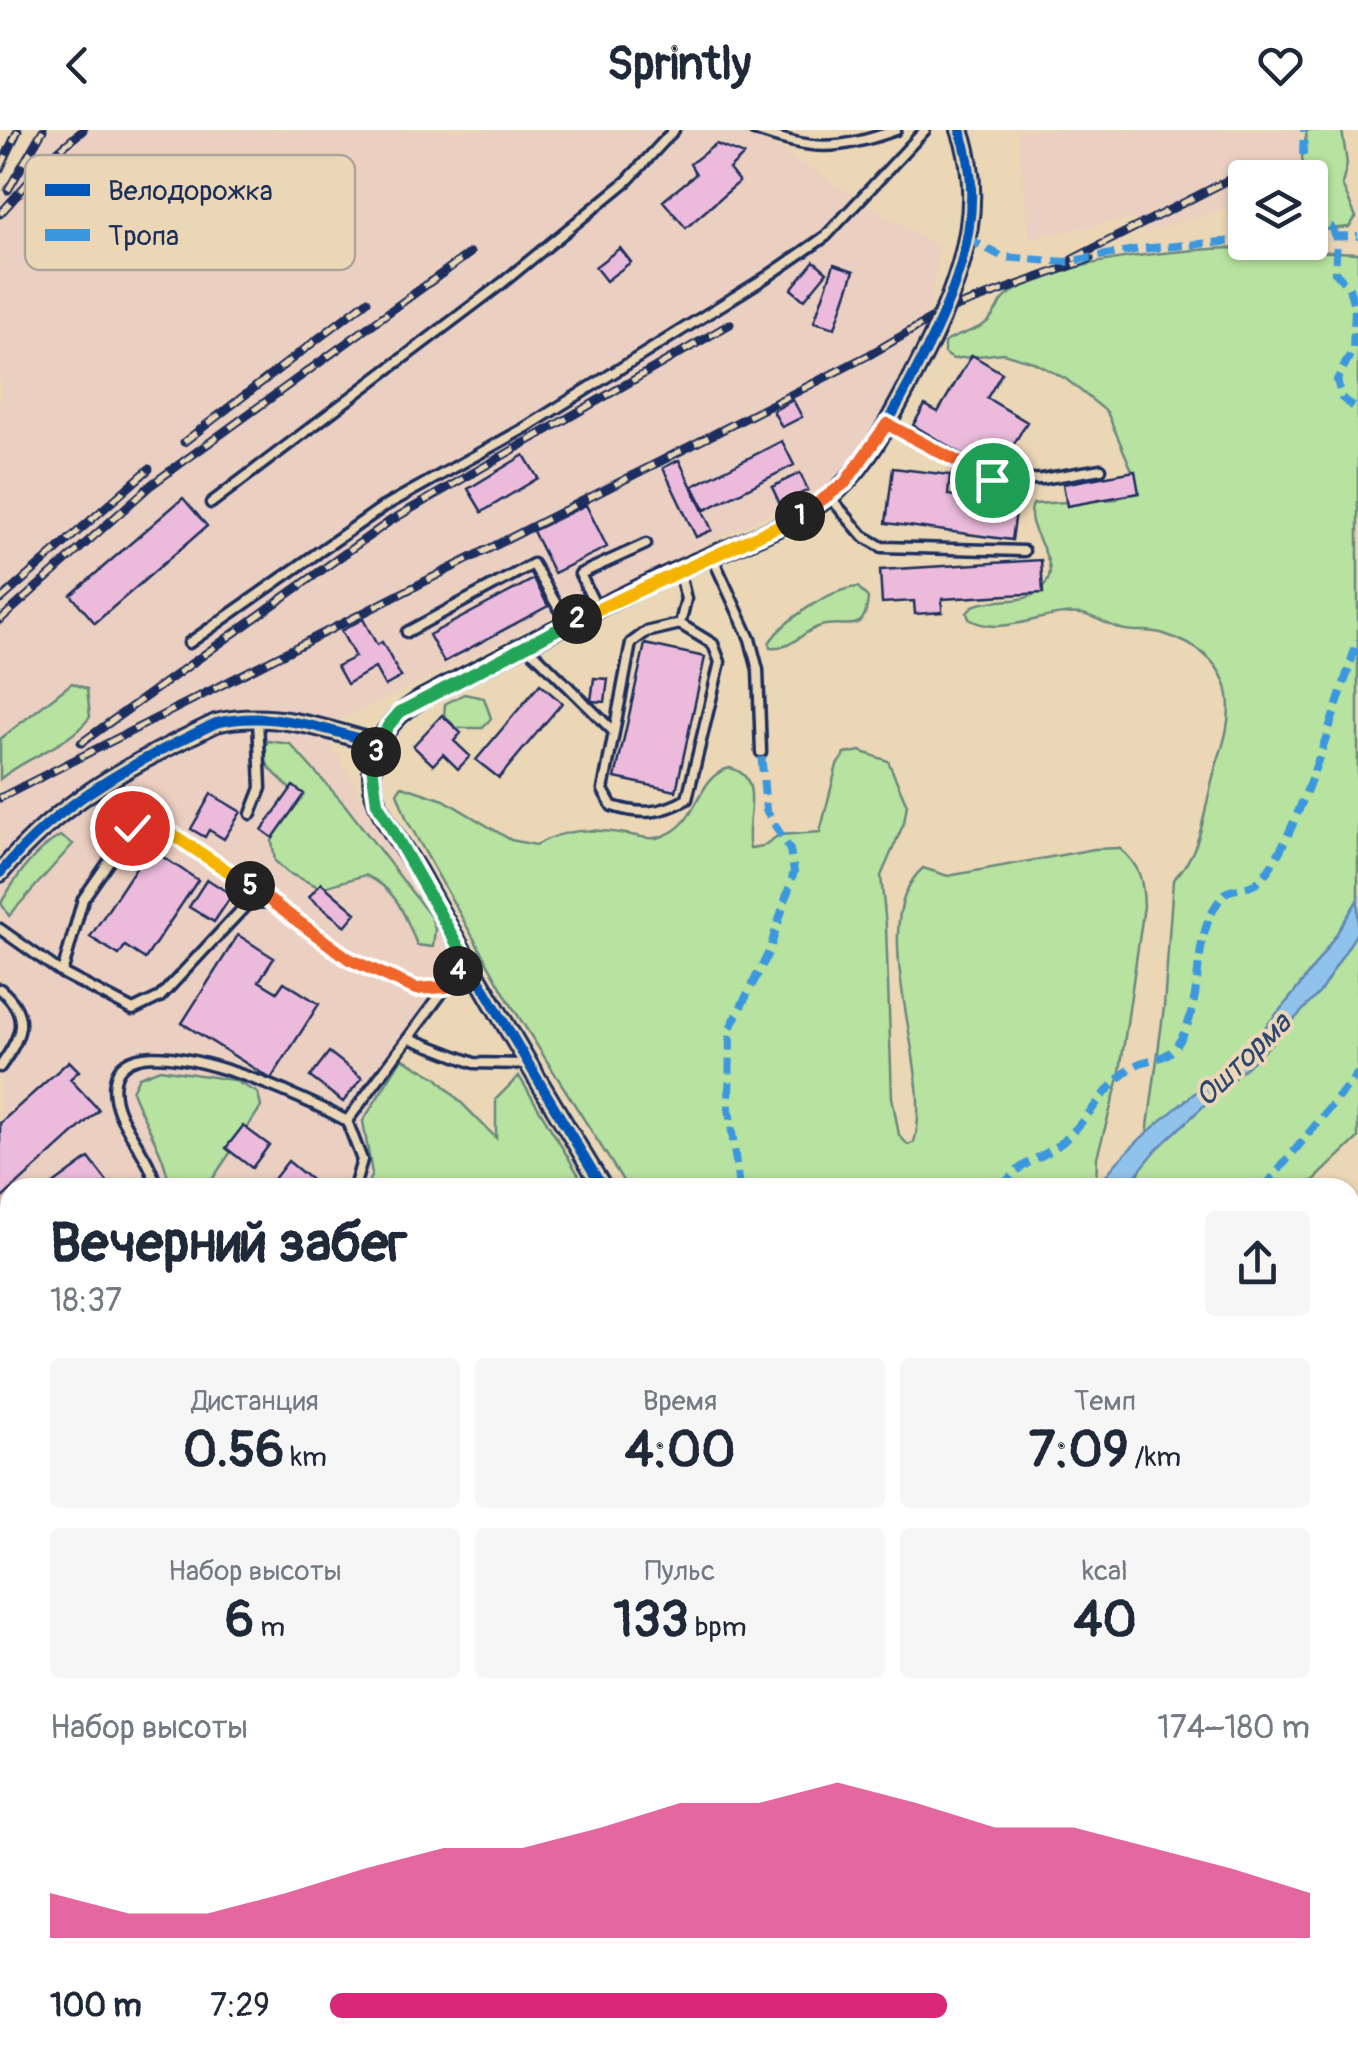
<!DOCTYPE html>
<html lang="ru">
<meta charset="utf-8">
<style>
:root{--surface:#fff;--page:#f6f6f7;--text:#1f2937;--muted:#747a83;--accent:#db2777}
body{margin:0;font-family:Pangolin,sans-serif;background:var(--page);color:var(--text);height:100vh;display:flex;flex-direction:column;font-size:38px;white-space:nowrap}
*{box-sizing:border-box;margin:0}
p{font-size:32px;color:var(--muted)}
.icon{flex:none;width:55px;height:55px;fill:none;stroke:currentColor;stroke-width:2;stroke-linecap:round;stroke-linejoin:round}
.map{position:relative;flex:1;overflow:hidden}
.drawer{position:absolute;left:0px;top:1048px;width:1360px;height:888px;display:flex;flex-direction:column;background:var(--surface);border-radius:30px 30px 0 0;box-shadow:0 2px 8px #0004}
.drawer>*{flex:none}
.buttons{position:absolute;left:1228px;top:30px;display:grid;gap:20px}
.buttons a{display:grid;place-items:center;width:100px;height:100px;border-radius:10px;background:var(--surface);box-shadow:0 2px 8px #0004;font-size:50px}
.pin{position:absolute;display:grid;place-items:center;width:85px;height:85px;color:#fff;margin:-42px;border:5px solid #fff;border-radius:50%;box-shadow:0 2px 10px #0007}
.km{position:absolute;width:50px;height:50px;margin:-25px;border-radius:50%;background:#222;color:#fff;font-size:28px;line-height:50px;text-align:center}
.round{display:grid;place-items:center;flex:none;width:105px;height:105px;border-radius:10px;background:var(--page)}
.overview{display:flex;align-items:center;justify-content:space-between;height:170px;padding:0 50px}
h1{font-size:55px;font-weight:700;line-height:75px}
.stats{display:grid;grid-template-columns:repeat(3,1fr);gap:15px;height:170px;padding:10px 50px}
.stats div{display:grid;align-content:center;border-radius:10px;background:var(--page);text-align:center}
.stats b{font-size:50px;font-weight:700}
.stats small{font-size:28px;font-weight:400}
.stats p{font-size:28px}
.chart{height:280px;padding:20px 50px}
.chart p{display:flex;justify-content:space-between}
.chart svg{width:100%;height:180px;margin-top:10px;fill:var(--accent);opacity:.7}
ul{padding:0 50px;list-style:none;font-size:32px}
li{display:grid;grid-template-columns:160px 120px 1fr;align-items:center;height:75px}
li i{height:25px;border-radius:12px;background:var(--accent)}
header{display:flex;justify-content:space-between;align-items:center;height:130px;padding:0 50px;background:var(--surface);font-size:45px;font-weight:700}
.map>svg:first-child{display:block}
.built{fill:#ebcfc1}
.green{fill:#b7e29f;stroke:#69887e;stroke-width:2.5}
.water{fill:#8fc3ec;stroke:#6188b3;stroke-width:2.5}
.building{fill:#ecbbdc;stroke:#1b2f5e;stroke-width:2.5}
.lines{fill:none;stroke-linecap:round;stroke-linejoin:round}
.service-casing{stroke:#1b2f5e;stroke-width:15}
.minor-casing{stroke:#1b2f5e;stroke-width:22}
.tertiary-casing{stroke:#1b2f5e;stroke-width:28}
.service{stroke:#ebd7b5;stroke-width:8}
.minor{stroke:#ebd7b5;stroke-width:15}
.tertiary{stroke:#ebd7b5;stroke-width:20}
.rail-casing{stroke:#1b2f5e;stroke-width:9}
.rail{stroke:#ebd7b5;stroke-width:5;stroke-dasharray:15;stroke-linecap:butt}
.quiet{stroke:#3a97de;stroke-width:8;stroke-dasharray:15 8;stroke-linecap:butt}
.cycleway-casing{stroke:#ebd7b5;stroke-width:16}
.cycleway{stroke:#0057b8;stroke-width:10}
.split-1-casing{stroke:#fff;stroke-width:20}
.split-2-casing{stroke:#fff;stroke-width:20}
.split-3-casing{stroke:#fff;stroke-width:20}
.split-4-casing{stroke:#fff;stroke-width:20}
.split-5-casing{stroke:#fff;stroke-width:20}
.split-6-casing{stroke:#fff;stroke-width:20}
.split-1{stroke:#f0652b;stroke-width:12}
.split-2{stroke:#f5b400;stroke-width:12}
.split-3{stroke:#22a559;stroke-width:12}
.split-4{stroke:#22a559;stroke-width:12}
.split-5{stroke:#f0652b;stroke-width:12}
.split-6{stroke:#f5b400;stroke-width:12}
.labels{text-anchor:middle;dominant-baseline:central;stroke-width:8;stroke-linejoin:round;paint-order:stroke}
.water-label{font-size:30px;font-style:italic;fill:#2c4573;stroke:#ebd7b5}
.key{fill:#ebd7b5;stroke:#ada59b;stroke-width:2.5}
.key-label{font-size:28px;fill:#1b2f5e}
</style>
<header><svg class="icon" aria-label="back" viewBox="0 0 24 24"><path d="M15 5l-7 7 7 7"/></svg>Sprintly<svg class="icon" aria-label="heart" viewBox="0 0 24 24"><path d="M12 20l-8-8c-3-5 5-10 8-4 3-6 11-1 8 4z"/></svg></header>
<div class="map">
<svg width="1358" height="1934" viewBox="0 0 1358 1934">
<rect width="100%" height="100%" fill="#ebd7b5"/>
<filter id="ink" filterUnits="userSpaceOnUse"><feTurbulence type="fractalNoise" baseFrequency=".01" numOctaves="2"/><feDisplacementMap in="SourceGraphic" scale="20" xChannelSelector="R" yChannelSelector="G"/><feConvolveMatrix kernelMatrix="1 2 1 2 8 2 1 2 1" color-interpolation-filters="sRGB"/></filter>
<g filter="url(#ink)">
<path class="built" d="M35,0H746L939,117L928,189L865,316L824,357L322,599L463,844L402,928L398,1057L10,1058V1466L0,1470V72Z
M1018,0H1299V47L1245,48V72L1146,103L1134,88L1029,108Z
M1350,1896L1358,1903V1934H1145L1135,1925H1350Z"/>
<path class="green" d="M1307,0H1342L1347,34L1342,55L1356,87L1349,97L1310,101V48L1304,47L1302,27Z
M1232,118L1358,123V1008L1307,1057H1133L1143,1034L1164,877L1173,750C1207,716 1203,672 1218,630C1241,568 1230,525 1164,504C1152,500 1138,502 1125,500C1111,497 1097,487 1082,484C1045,479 1003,509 969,489L967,483L973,476C993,467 1018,475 1036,463C1074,438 1020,402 1033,374L1117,369L1134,359V345L1107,282L1066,249L1033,232L1003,223L953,229L944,223V213C957,204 974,202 986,193C996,185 998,171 1011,163C1068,129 1166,121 1232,118Z
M858,457L868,468C865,508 845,489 821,496C801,501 793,520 770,518L769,513C784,490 830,459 858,457Z
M72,553L87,559L90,587C66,618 29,625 0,649V609Z
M464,564L484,568L491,588L483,598H457L444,586L445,574Z
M268,611L290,614L345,675L431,787L435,799L433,817L417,815C405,785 397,759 365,745L321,758L288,743L275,731L272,711L295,668C287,649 266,643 262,621Z
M860,621L888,631L907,675L904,693L881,746L886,796L892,967L899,1005L908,1015L914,1012C936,941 861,793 923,738L948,746L1094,719L1119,718C1140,735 1143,750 1144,776L1119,948L1097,1027L1096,1057H627L510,873L407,690L397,663L402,656L444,670L511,710L536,715C566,698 593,698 626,704C638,706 652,711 663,706C702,692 695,646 730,638C767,647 743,693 750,718L763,716L779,705L820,702L837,635L845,624Z
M60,706L73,714L9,786L1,773C17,746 33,722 60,706Z
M402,928L437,948L496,1008V969L519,946L586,1057H366L372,1044L363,991Z
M160,939L233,950L258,963L261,977L207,1057H169C166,1023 144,994 132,961L139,947Z
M10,1440V1925H62L71,1934H0V1443Z
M435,1925H634L652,1934H415Z"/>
<path class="water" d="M1358,769V801L1320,862L1271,914L1158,1018L1126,1057H1097C1129,1012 1172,983 1214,947C1272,897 1319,835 1358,769Z"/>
<path class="building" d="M716,14L744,25L729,39L739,52L686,98L663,71L696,44L690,34Z
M620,118L631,132L606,151L595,137Z
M814,131L827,142L804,170L791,159Z
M834,134L854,141L835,198L814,192Z
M972,225L1002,243L987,268L1027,292L996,344L913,295L925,275L938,282Z
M793,270L802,287L782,297L773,281Z
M782,311L794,335L705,380L693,356Z
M524,325L538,348L482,382L468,359Z
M679,330L712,400L696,407L663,338Z
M893,338L950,345L948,365L1017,374L1012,410L886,393Z
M1135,341L1139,363L1067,376L1063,354Z
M800,343L808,360L780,374L772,357Z
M183,368L207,396L95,493L71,465Z
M586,375L607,417L554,443L533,401Z
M1041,430L1043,463L942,469V482L915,484L914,471L882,473L880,440Z
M534,449L548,476L444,532L429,505Z
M363,489L377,515L382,512L401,547L385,556L375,538L347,554L337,536L355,527L341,501Z
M645,514L705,527L676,661L615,648Z
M594,548L608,549L605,572L591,571Z
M540,554L562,573L499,648L476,630Z
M442,585L461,603L454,611L470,626L458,639L443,624L433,635L413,616Z
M293,656L304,664L273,708L262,700Z
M211,664L241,682L224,709L209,700L205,707L191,699Z
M149,718L198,750L145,829L125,816L119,825L90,807Z
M207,749L232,765L214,792L189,777Z
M321,753L356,783L345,796L309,767Z
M238,805L274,828L259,851L277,862L284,852L319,874L271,949L182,893Z
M329,922L362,948L343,972L310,947Z
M69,931L79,941L70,949L99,980L0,1070V993Z
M243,996L269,1015L252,1038L226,1018Z
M89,1028L112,1058H53L52,1055Z
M288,1031L320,1057V1058H267Z
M0,1173L10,1184V1298L0,1287Z
M10,1392V1429L0,1412V1398Z
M1358,1479V1530L1350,1509V1482Z
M1350,1754L1358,1776V1840L1350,1830Z
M811,1925H851L846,1934H811L807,1932Z
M948,1925H1008L1022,1934H962Z
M1205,1925H1251L1261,1934H1215Z
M1278,1925H1326L1337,1934H1288Z"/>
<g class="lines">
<defs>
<path id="service" d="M754,0C812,21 838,21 896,0
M887,294L992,350L1042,349L1101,339
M830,367L863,406L882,417L1024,421
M211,373L501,154L627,51L674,0
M712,426L750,509L758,540L761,622
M679,440L686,469L680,494L646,502L631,513L603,660L612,676C640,685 661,684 687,669L720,532L713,514L680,494
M597,479L580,444L646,414
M407,502L533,434L567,493
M189,513L383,377L525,298L768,146L826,106L925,0
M525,514L614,602
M251,684L261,658L258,588
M0,799L62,843L133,880L160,867L248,773L274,772L349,829L416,859L446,857
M62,843L83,769L132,698L163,697L272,771
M0,859C32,886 21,907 0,937
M409,908L474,933L527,934
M347,991L466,830
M156,1058C151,1021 108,989 115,951C127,884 314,972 347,991L362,1030L354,1058
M9,1119L10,1120
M0,1382L10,1374
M1037,1925L1050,1934
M1193,1925L1203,1934
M1261,1925L1271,1934
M1333,1925L1343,1934"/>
<path id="minor" d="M0,743C62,669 130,635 216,593C269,580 326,598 377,614
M603,1058C540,954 478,851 420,745C405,718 378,688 373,658C367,618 389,589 421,569C506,524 591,480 678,440C728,417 783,401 828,368C862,343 883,302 903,265C945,186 994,91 960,0
M907,1925L920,1934
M889,1934L894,1925"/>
<path id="tertiary" d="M1350,1298L1358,1294
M1350,1606L1358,1632"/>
</defs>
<use href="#service" class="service-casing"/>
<use href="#minor" class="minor-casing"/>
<use href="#tertiary" class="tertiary-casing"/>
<use href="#service" class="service"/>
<use href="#minor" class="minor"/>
<use href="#tertiary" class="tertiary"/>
<defs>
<path id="rail" d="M0,39L18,0
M8,60L43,0
M0,84L50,28L83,0
M1073,129L1248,40
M184,312L367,171
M0,470L149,339
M0,490L151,355L470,123
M81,613L390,391L730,194
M0,668L869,225L945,181L1090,129"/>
</defs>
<use href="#rail" class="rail-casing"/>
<use href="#rail" class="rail"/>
<path class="quiet" d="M1302,48L1304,0
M1310,84L1331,97L1337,111L1335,142L1349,158L1355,179L1353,219L1337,250L1342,268L1358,280
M1310,107L1358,106
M967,108L1003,127L1066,132L1140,119L1245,110
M739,1058L729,978L730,898L769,822L794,742L790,720L766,680L761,622
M1002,1058C1019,1029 1047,1029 1068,1007C1090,985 1106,957 1131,938C1147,926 1163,934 1177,915C1209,869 1186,807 1225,763C1234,758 1246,759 1255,754C1292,729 1342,557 1358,510
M1264,1058L1358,943
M236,1934L243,1925
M386,1934L396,1925"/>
<defs>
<path id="cycleway" d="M0,743C62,669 130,635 216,593C269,580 326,598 377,614
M603,1058C540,954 478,851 420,745C405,718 378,688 373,658C367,618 389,589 421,569C506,524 591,480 678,440C728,417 783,401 828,368C862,343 883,302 903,265C945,186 994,91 960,0"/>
</defs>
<use href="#cycleway" class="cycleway-casing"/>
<use href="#cycleway" class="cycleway"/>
</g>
</g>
<g class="lines" filter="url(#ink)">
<defs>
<path id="split-1" d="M800,386L845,353L887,294L992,350"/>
<path id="split-2" d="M577,489L800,386"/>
<path id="split-3" d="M376,622L388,596L400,582L577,489"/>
<path id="split-4" d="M376,622L372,636L377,673L466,830L458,841"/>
<path id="split-5" d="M250,756L349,829L416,859L446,857L458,841"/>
<path id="split-6" d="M132,698H163L250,756"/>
</defs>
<use href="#split-1" class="split-1-casing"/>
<use href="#split-2" class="split-2-casing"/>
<use href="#split-3" class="split-3-casing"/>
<use href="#split-4" class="split-4-casing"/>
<use href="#split-5" class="split-5-casing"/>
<use href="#split-6" class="split-6-casing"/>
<use href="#split-1" class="split-1"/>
<use href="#split-2" class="split-2"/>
<use href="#split-3" class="split-3"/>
<use href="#split-4" class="split-4"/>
<use href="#split-5" class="split-5"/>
<use href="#split-6" class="split-6"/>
</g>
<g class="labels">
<g class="water-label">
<text transform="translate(1243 930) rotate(-44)">Ошторма</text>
</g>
</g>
<rect x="25" y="25" width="330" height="115" rx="15" class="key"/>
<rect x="45" y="54" width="45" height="12" fill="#0057b8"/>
<rect x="45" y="99" width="45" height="12" fill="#3a97de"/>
<g class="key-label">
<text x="108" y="70">Велодорожка</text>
<text x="108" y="115">Тропа</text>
</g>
</svg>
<div class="buttons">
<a><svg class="icon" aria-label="layers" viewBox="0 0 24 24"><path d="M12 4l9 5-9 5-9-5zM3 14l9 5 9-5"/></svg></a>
</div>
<div class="pin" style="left:992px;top:350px;background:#1e9e55"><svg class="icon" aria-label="arrive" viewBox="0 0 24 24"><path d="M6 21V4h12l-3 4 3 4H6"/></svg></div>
<div class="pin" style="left:132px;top:698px;background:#d93025"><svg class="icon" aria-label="check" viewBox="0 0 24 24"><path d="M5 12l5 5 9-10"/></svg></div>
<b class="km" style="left:800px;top:386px">1</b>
<b class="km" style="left:577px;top:489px">2</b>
<b class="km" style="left:376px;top:622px">3</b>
<b class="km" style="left:458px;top:841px">4</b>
<b class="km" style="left:250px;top:756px">5</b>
<section class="drawer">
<div class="overview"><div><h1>Вечерний забег</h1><p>18:37</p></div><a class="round"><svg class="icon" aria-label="share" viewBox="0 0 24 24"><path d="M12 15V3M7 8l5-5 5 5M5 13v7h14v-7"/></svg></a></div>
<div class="stats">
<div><p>Дистанция</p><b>0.56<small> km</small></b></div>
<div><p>Время</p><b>4:00</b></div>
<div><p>Темп</p><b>7:09<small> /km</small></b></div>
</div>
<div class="stats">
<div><p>Набор высоты</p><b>6<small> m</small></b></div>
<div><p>Пульс</p><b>133<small> bpm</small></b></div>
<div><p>kcal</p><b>40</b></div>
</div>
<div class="chart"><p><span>Набор высоты</span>174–180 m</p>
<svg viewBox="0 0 160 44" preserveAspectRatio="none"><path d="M0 44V33L10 38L20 38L30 33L40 27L50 22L60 22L70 17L80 11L90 11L100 6L110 11L120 17L130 17L140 22L150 27L160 33V44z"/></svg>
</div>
<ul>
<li><b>100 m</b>7:29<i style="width:63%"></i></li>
</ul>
</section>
</div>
